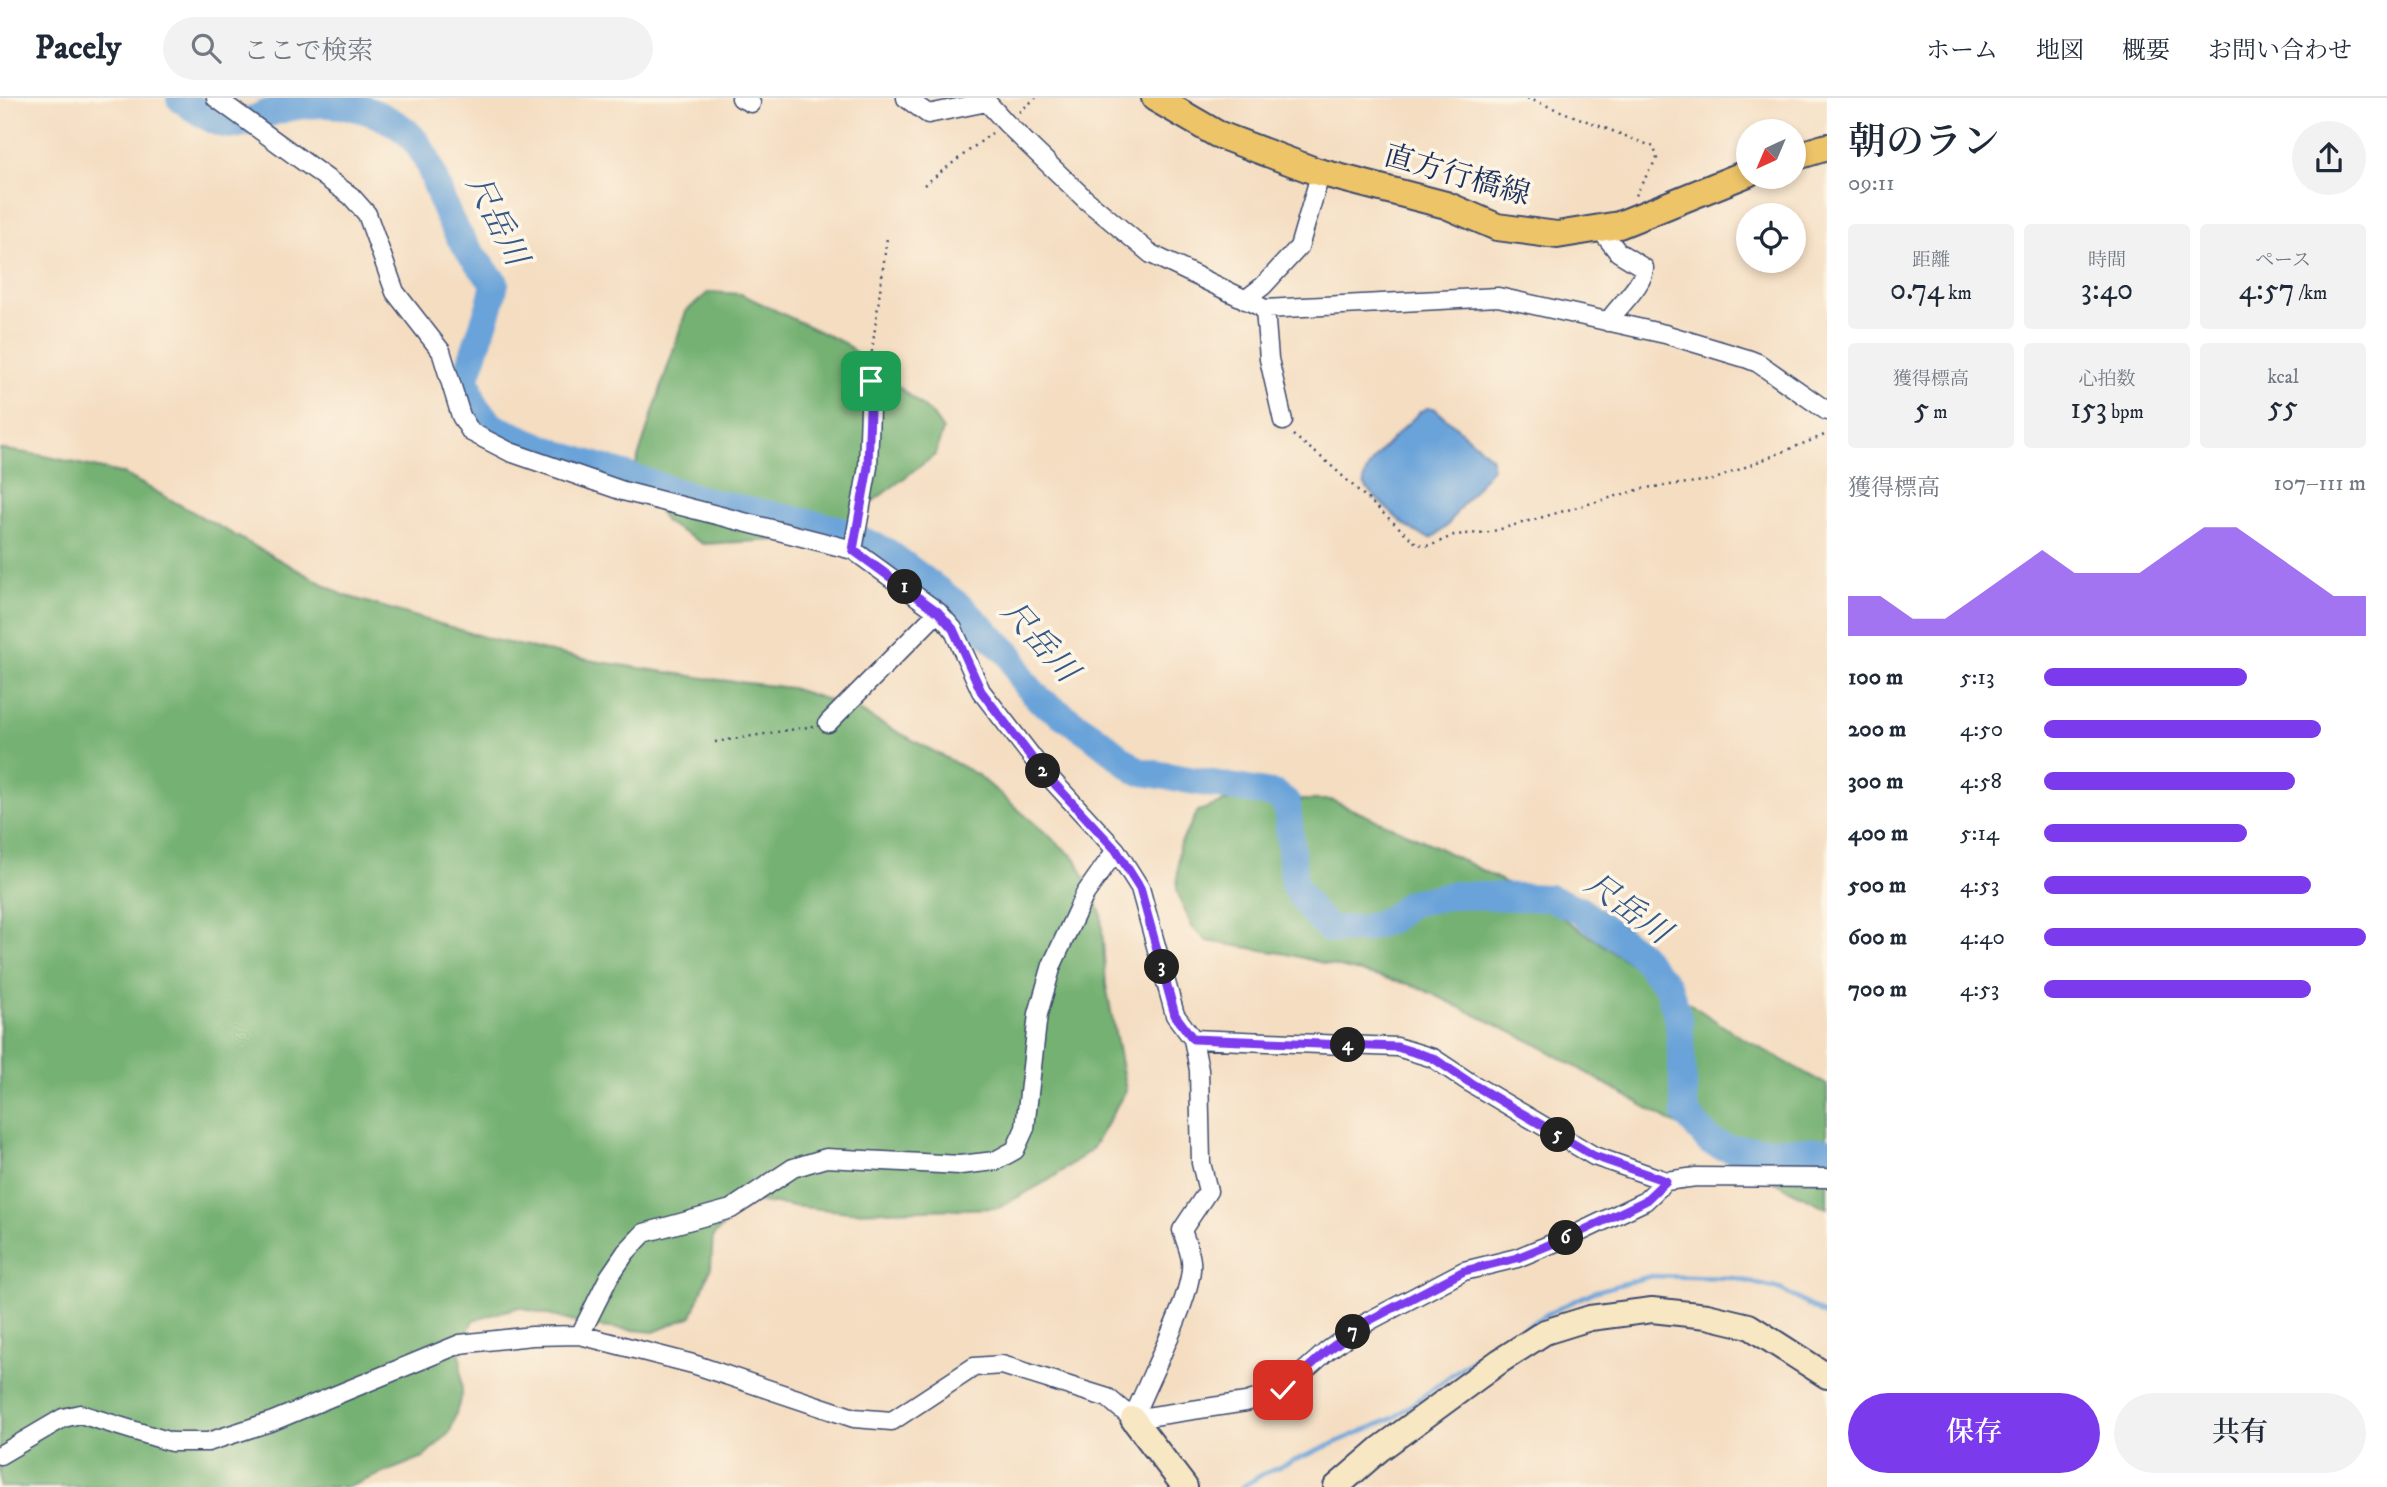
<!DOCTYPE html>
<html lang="ja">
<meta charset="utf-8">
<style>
:root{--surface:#fff;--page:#f2f2f3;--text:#1f2937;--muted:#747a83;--line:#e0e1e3;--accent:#7c3aed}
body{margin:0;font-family:"IM FELL DW Pica","Noto Serif JP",serif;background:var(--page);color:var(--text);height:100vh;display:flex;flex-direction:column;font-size:26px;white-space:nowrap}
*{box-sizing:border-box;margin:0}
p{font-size:23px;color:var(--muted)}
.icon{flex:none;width:38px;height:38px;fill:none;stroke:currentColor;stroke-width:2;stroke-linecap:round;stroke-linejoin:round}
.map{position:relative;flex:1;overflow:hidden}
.details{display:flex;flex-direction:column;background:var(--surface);width:560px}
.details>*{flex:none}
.needle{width:46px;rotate:224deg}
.controls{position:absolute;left:1736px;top:21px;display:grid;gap:14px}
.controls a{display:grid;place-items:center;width:70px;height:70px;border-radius:50%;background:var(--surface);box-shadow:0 4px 10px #0003;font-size:35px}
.pin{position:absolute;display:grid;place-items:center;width:60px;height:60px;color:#fff;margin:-30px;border-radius:14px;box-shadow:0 4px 10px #0006}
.km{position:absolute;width:35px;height:35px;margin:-18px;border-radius:50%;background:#222;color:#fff;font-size:19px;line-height:35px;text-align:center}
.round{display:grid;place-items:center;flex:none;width:74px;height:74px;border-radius:37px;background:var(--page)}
.head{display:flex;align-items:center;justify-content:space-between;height:119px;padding:0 21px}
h1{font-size:38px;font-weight:600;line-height:52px}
.stats{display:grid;grid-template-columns:repeat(3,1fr);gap:10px;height:119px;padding:7px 21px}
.stats div{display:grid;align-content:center;border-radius:7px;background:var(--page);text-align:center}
.stats b{font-size:30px;font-weight:600}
.stats small{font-size:19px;font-weight:400}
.stats p{font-size:19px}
.chart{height:196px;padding:14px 21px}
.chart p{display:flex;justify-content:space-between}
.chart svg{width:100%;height:126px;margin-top:7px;fill:var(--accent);opacity:.7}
.button{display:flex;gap:14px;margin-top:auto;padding:14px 21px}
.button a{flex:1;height:80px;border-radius:42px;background:var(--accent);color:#fff;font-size:28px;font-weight:600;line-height:80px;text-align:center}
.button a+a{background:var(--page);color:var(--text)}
ul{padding:0 21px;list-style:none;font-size:23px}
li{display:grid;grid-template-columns:112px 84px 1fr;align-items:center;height:52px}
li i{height:18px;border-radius:9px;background:var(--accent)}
header{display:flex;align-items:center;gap:42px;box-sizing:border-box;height:98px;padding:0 35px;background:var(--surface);border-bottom:2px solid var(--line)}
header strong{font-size:33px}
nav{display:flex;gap:38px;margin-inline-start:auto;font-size:24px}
.search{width:490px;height:63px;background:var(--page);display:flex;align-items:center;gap:18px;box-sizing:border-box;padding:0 24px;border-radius:38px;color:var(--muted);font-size:26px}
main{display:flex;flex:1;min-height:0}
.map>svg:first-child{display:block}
.forest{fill:#74b172;stroke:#487068;stroke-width:2}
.water{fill:#69a3d9;stroke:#42699c;stroke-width:2}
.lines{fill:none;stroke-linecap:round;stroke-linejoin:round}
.stream{stroke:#69a3d9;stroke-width:4.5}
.river{stroke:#69a3d9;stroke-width:28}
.street-casing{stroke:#3c496d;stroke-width:21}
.secondary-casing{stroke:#3c496d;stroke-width:28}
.primary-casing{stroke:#3c496d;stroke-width:30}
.path{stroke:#3c496d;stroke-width:2.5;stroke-dasharray:2 5;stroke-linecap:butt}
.street{stroke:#fff;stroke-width:18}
.secondary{stroke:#f8e7c3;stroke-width:24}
.primary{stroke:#eec469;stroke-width:26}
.route-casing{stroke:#fff;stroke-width:14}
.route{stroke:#7c3aed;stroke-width:9}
.labels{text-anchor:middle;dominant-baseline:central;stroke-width:7;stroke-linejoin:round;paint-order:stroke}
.street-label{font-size:30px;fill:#1b2f5e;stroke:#fcf5e5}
.water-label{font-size:32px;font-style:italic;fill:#365889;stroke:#fcf5e5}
</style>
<header>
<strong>Pacely</strong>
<div class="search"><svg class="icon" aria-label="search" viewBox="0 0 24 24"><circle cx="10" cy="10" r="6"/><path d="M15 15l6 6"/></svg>ここで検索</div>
<nav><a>ホーム</a><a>地図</a><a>概要</a><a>お問い合わせ</a></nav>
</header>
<main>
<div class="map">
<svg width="1827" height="1389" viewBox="0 0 1827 1389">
<rect width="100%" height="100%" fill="#fcf5e5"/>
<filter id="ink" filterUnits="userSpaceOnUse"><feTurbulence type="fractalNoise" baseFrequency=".0143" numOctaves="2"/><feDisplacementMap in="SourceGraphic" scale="14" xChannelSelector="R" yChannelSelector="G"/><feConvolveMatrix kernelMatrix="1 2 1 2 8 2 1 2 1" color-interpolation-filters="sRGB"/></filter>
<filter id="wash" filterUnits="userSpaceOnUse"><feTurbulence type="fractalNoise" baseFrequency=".00686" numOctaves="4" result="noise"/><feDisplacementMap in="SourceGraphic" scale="28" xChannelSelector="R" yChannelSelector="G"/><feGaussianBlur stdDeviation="1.57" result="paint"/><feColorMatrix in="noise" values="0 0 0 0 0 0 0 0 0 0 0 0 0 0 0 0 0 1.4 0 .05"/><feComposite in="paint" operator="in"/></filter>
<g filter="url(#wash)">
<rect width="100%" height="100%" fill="#f4ddc1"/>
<path class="forest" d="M709,194L741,196L844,245L931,315L943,332L935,357L850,420L795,441L703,446L665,424L635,369L686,213Z
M0,351L45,358L124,376L343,497L494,542L594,563L711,581L791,590L853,610L978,677L1076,761L1101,815L1106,887L1126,992L1092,1051L1051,1081L998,1110L850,1114L755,1104L730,1121L713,1138L711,1169L692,1218L654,1234L589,1228L519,1209L473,1222L460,1251L462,1296L450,1334L424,1359L348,1389H0Z
M1230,702H1331L1431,746L1526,795L1732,934L1827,987V1110L1788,1091L1538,947L1416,888L1287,856L1207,843L1192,829L1177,793L1179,748L1198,713Z"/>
<path class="water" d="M1427,310H1434L1492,360V370L1462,407L1447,428L1432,440C1410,438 1384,407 1368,392C1365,388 1364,387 1364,382C1366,362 1406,328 1421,313Z"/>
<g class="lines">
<path class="stream" d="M1242,1389L1263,1376L1395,1319L1478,1257L1549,1215L1593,1194L1651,1178L1734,1180L1782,1192L1827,1218"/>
<path class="river" d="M180,0C192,10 215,26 231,27C240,28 262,17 272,14C315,1 361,3 399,28C431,49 434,89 449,120C463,147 475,162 495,185L490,207L466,279L474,308L493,329L558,356L710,404L837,431L887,454L963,511L1011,558L1022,582L1040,602L1092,637L1137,673L1277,697L1287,706L1294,787L1312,814L1329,831H1363L1391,821L1410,805L1453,797L1549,800L1578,811L1639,855L1669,890L1679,924L1685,1015L1710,1044L1730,1051L1827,1053"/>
</g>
</g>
<g filter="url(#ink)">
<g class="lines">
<defs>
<path id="street" d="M216,0L351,98L367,116L395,194L441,253L461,318L471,334L510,354L623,393L853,452L938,514L953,531L981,593L1039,668L1116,752L1140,790L1175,917L1193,941L1199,972L1201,1065L1208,1093L1182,1132C1185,1142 1190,1153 1191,1163C1195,1196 1146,1285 1133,1321
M741,0L751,5
M906,0L928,16L987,4L1006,25L1085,101L1151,156L1265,211L1498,199L1665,236L1748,261L1758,265L1827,313
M1599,130L1618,154L1644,170C1644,187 1617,209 1608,224
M1245,202L1263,188L1299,149L1321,74
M1265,211L1269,261L1283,323
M853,452L868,369L871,283
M828,625L938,514
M1193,941L1397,949L1433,960L1469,984L1594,1058L1666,1083L1696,1079L1827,1080
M580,1237L609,1179L626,1154L644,1135L731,1111L793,1070L826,1060L960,1067L995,1063L1015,1052L1025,1030L1038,916L1052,867L1085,796L1116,752
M0,1357L63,1320L80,1316L171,1344H208L273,1323L460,1246L532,1238L580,1237L693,1266L854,1320L892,1323L974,1269L1002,1267L1108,1300L1133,1321L1246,1304L1283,1292L1327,1253L1369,1223L1464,1173L1517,1160L1576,1136L1645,1103L1666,1083"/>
<path id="secondary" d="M1133,1321L1185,1389
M1336,1389L1380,1351L1500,1263L1545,1234L1590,1220L1652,1212L1707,1218L1749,1228L1827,1278"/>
<path id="primary" d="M1155,0L1217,36L1315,73L1446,107L1497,129L1557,137L1619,127L1748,75
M1794,59L1827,49"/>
</defs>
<use href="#street" class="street-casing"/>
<use href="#secondary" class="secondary-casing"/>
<use href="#primary" class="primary-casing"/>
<path class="path" d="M1527,0L1654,49L1657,60L1636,95L1637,99
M1019,14L1036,0
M924,87L992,35
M870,268L887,140
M1293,337L1326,363L1417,446L1430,448L1454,437L1490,434L1645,390L1713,382L1827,336
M715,644L814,628"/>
<use href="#street" class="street"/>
<use href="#secondary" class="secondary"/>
<use href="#primary" class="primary"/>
</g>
</g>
<g class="lines" filter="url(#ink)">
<defs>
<path id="route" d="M871,283L868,369L853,452L938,514L953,531L981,593L1038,668L1116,752L1140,790L1175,917L1193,941L1397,949L1433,960L1469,984L1594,1058L1666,1083L1645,1103L1576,1136L1517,1160L1464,1173L1368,1223L1327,1253L1283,1292"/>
</defs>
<use href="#route" class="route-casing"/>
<use href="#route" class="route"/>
</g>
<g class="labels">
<g class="street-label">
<text transform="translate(1457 78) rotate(16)">直方行橋線</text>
</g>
<g class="water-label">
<text transform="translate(496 123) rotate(63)">尺岳川</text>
<text transform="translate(1039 544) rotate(48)">尺岳川</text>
<text transform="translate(1627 811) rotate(36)">尺岳川</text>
</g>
</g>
</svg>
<div class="controls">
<a><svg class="needle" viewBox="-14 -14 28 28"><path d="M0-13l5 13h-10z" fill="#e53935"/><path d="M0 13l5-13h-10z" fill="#747a83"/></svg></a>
<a><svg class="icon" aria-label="locate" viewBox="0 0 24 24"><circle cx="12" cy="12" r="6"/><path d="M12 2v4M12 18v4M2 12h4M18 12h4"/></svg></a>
</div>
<div class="pin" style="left:871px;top:283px;background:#1e9e55"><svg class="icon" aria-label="arrive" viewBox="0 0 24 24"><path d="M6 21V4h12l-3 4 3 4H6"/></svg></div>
<div class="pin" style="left:1283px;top:1292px;background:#d93025"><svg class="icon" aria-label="check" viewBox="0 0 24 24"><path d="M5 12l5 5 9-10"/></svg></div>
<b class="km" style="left:905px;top:489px">1</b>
<b class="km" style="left:1043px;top:673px">2</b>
<b class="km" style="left:1162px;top:869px">3</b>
<b class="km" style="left:1348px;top:947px">4</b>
<b class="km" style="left:1558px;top:1037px">5</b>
<b class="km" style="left:1566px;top:1140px">6</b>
<b class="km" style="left:1353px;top:1234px">7</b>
</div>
<section class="details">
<div class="head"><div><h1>朝のラン</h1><p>09:11</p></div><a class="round"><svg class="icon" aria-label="share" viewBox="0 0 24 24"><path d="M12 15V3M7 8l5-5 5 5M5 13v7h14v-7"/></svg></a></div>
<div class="stats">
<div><p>距離</p><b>0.74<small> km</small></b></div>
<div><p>時間</p><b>3:40</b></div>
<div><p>ペース</p><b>4:57<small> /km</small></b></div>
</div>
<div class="stats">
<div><p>獲得標高</p><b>5<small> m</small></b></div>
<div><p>心拍数</p><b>153<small> bpm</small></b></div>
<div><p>kcal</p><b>55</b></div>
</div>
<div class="chart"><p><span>獲得標高</span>107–111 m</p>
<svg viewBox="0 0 160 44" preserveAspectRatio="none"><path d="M0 44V30L10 30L20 38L30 38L40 30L50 22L60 14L70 22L80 22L90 22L100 14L110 6L120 6L130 14L140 22L150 30L160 30V44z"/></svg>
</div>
<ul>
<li><b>100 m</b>5:13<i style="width:63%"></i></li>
<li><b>200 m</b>4:50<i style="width:86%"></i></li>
<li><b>300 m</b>4:58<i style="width:78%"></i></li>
<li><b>400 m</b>5:14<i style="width:63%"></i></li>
<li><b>500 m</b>4:53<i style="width:83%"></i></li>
<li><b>600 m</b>4:40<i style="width:100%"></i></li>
<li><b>700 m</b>4:53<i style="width:83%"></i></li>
</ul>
<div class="button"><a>保存</a><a>共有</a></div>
</section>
</main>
